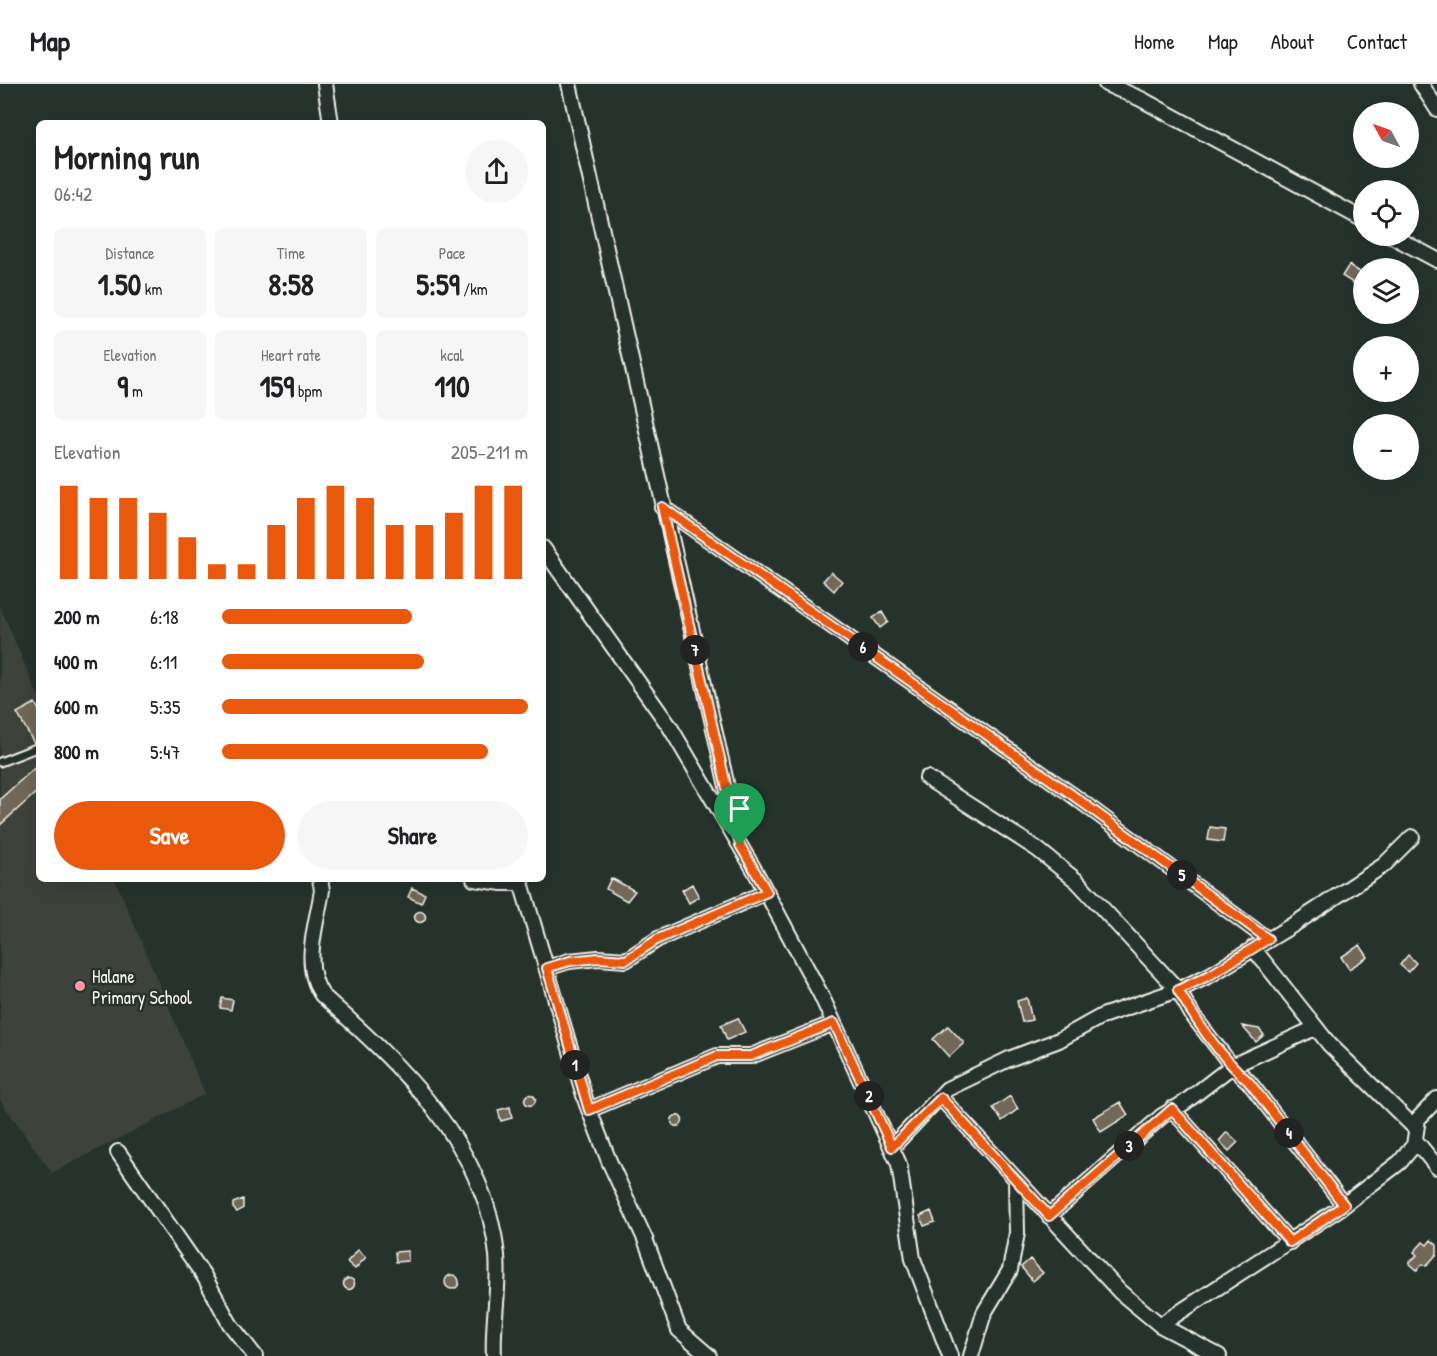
<!DOCTYPE html>
<meta charset="utf-8">
<style>
:root{--surface:#fff;--page:#f6f6f6;--text:#202124;--muted:#757577;--line:#e0e0e0;--accent:#ea580c}
body{margin:0;font-family:"Patrick Hand",sans-serif;background:var(--page);color:var(--text);height:100vh;display:flex;flex-direction:column;font-size:22px;white-space:nowrap}
*{box-sizing:border-box;margin:0}
p{font-size:20px;color:var(--muted)}
.icon{flex:none;width:33px;height:33px;fill:none;stroke:currentColor;stroke-width:2;stroke-linecap:round;stroke-linejoin:round}
.map{position:relative;flex:1;overflow:hidden}
.sheet{position:absolute;left:36px;top:36px;width:510px;height:762px;display:flex;flex-direction:column;background:var(--surface);border-radius:9px;box-shadow:0 6px 24px #0002}
.sheet>*{flex:none}
.needle{width:39px;rotate:310deg}
.controls{position:absolute;left:1353px;top:18px;display:grid;gap:12px}
.controls a{display:grid;place-items:center;width:66px;height:66px;border-radius:50%;background:var(--surface);box-shadow:0 6px 24px #0002;font-size:30px}
.pin{position:absolute;display:grid;place-items:center;width:51px;height:51px;color:#fff;margin:-62px -26px;border-radius:50% 50% 50% 0;rotate:-45deg;box-shadow:0 0 6px #0007}
.pin .icon{rotate:45deg}
.km{position:absolute;width:30px;height:30px;margin:-15px;border-radius:50%;background:#222;color:#fff;font-size:16px;line-height:30px;text-align:center}
.round{display:grid;place-items:center;flex:none;width:63px;height:63px;border-radius:32px;background:var(--page)}
.summary{display:flex;align-items:center;justify-content:space-between;height:102px;padding:0 18px}
h1{font-size:33px;font-weight:700;line-height:45px}
.metrics{display:grid;grid-template-columns:repeat(3,1fr);gap:9px;height:102px;padding:6px 18px}
.metrics div{display:grid;align-content:center;border-radius:9px;background:var(--page);text-align:center}
.metrics b{font-size:30px;font-weight:700}
.metrics small{font-size:16px;font-weight:400}
.metrics p{font-size:16px}
.chart{height:168px;padding:12px 18px}
.chart p{display:flex;justify-content:space-between}
.chart svg{width:100%;height:108px;margin-top:6px;stroke:var(--accent);stroke-width:6}
.button{display:flex;gap:12px;margin-top:auto;padding:12px 18px}
.button a{flex:1;height:69px;border-radius:36px;background:var(--accent);color:#fff;font-size:24px;font-weight:700;line-height:69px;text-align:center}
.button a+a{background:var(--page);color:var(--text)}
ul{padding:0 18px;list-style:none;font-size:20px}
li{display:grid;grid-template-columns:96px 72px 1fr;align-items:center;height:45px}
li i{height:15px;border-radius:8px;background:var(--accent)}
header{display:flex;align-items:center;gap:36px;box-sizing:border-box;height:84px;padding:0 30px;background:var(--surface);border-bottom:2px solid var(--line)}
header strong{font-size:28px}
nav{display:flex;gap:33px;margin-inline-start:auto;font-size:21px}
.map>svg:first-child{display:block}
.built{fill:#3c433a}
.building{fill:#716759;stroke:#f4f1e8;stroke-width:1.5}
.lines{fill:none;stroke-linecap:round;stroke-linejoin:round}
.service-casing{stroke:#f4f1e8;stroke-width:11}
.minor-casing{stroke:#f4f1e8;stroke-width:18}
.service{stroke:#26332d;stroke-width:7}
.minor{stroke:#26332d;stroke-width:14}
.route-casing{stroke:#fff;stroke-width:12}
.route{stroke:#ea580c;stroke-width:8}
.poi-dot{fill:#ff9aa2;stroke:#26332d;stroke-width:2}
.labels{text-anchor:middle;dominant-baseline:central;stroke-width:5;stroke-linejoin:round;paint-order:stroke}
.poi-label{font-size:18px;fill:#f4f1e8;stroke:#26332d;text-anchor:start}
</style>
<header>
<strong>Map</strong>
<nav><a>Home</a><a>Map</a><a>About</a><a>Contact</a></nav>
</header>
<div class="map">
<svg width="1437" height="1272" viewBox="0 0 1437 1272">
<rect width="100%" height="100%" fill="#26332d"/>
<filter id="ink" filterUnits="userSpaceOnUse"><feTurbulence type="fractalNoise" baseFrequency=".0167" numOctaves="2"/><feDisplacementMap in="SourceGraphic" scale="12" xChannelSelector="R" yChannelSelector="G"/><feConvolveMatrix kernelMatrix="1 2 1 2 8 2 1 2 1" color-interpolation-filters="sRGB"/></filter>
<g filter="url(#ink)">
<path class="built" d="M0,522L39,614V795H115L205,1010L52,1089L0,1016Z"/>
<path class="building" d="M1349,181L1363,190L1356,201L1342,192Z
M831,488L842,497L834,507L823,497Z
M882,528L888,538L880,544L873,534Z
M35,619L39,626V657L34,659L17,629Z
M39,680V706L0,741V715Z
M1210,743L1225,745L1223,758L1208,756Z
M611,794L635,807L627,817L606,805Z
M692,800L699,813L689,819L682,806Z
M412,804L425,810L421,819L408,813Z
M414.5 833a5.5 5.5 0 1 1 11 0a5.5 5.5 0 1 1-11 0Z
M1360,861L1368,873L1349,885L1341,873Z
M1408,871L1416,879L1408,888L1400,881Z
M222,914L233,916L231,926L220,924Z
M1027,914L1032,936L1022,938L1017,917Z
M738,934L745,948L727,956L721,941Z
M948,942L964,959L949,973L933,955Z
M1242,942L1259,945L1264,951L1256,958Z
M524.5 1016a5.5 5.5 0 1 1 11 0a5.5 5.5 0 1 1-11 0Z
M1010,1012L1018,1025L1002,1037L993,1024Z
M1120,1018L1128,1031L1101,1048L1093,1034Z
M510,1023L512,1034L501,1037L498,1026Z
M671.5 1037a5.5 5.5 0 1 1 11 0a5.5 5.5 0 1 1-11 0Z
M1227,1048L1238,1058L1229,1067L1219,1057Z
M243,1115V1124L237,1128L233,1124V1119Z
M931,1127L935,1138L924,1142L920,1132Z
M1431,1156L1437,1161V1170L1426,1182L1423,1180L1417,1186L1409,1179L1417,1171L1414,1168L1423,1158L1427,1161Z
M358,1166L366,1173L355,1185L347,1178Z
M408,1167V1177L396,1178L395,1168Z
M1030,1175L1043,1189L1033,1197L1021,1183Z
M445 1198a7 7 0 1 1 14 0a7 7 0 1 1-14 0Z
M343.5 1200a5.5 5.5 0 1 1 11 0a5.5 5.5 0 1 1-11 0Z"/>
<g class="lines">
<defs>
<path id="service" d="M0,678L39,663"/>
<path id="minor" d="M325,0L331,39
M569,0L737,747
M1106,0L1141,15L1364,136
M1421,0L1437,25
M1392,152L1437,176
M662,423L1071,710L1267,855
M543,464L670,643L755,787L821,911L899,1080L913,1175L950,1272
M927,694L1037,765L1077,797L1178,906L1193,932L1232,982L1249,998L1344,1121
M320,795L322,806C317,840 301,881 322,911C400,981 486,1060 497,1171C500,1205 492,1238 494,1272
M474,795L502,799H521
M520,795L586,1018L609,1077L645,1155L679,1246L709,1272
M1253,864L1329,960L1415,1044
M547,884L569,877L598,874L626,876L658,855L767,808
M941,1014L1120,1208L1160,1241L1219,1272
M1172,1025L1290,1158
M589,1026L717,972H751L834,939
M1415,1056L1437,1083
M892,1063L947,1005L1009,975L1059,956L1102,932L1178,906L1210,891L1296,839L1384,781L1412,753
M118,1068L204,1192L230,1240L255,1272
M1049,1132L1162,1032L1184,1019L1232,982L1315,944
M1160,1241L1340,1124L1400,1078L1414,1061L1418,1035L1437,1015
M971,1272L984,1229L1010,1186L1017,1149L1016,1096"/>
</defs>
<use href="#service" class="service-casing"/>
<use href="#minor" class="minor-casing"/>
<use href="#service" class="service"/>
<use href="#minor" class="minor"/>
</g>
</g>
<g class="lines" filter="url(#ink)">
<defs>
<path id="route" d="M662,423L1071,710L1268,855L1210,891L1178,906C1197,939 1220,972 1249,998L1344,1121L1290,1158L1172,1025L1049,1132L941,1014L892,1063L834,939L751,972H717L589,1026L547,884L570,877L598,874L626,876L658,855L767,808L740,761Z"/>
</defs>
<use href="#route" class="route-casing"/>
<use href="#route" class="route"/>
</g>
<circle class="poi-dot" cx="80" cy="902" r="6"/>
<g class="labels">
<g class="poi-label">
<text x="92" y="892">Halane<tspan x="92" dy="21">Primary School</tspan></text>
</g>
</g>
</svg>
<div class="controls">
<a><svg class="needle" viewBox="-14 -14 28 28"><path d="M0-13l5 13h-10z" fill="#e53935"/><path d="M0 13l5-13h-10z" fill="#757577"/></svg></a>
<a><svg class="icon" aria-label="locate" viewBox="0 0 24 24"><circle cx="12" cy="12" r="6"/><path d="M12 2v4M12 18v4M2 12h4M18 12h4"/></svg></a>
<a><svg class="icon" aria-label="layers" viewBox="0 0 24 24"><path d="M12 4l9 5-9 5-9-5zM3 14l9 5 9-5"/></svg></a>
<a>+</a>
<a>−</a>
</div>
<div class="pin" style="left:740px;top:761px;background:#1e9e55"><svg class="icon" aria-label="arrive" viewBox="0 0 24 24"><path d="M6 21V4h12l-3 4 3 4H6"/></svg></div>
<b class="km" style="left:575px;top:981px">1</b>
<b class="km" style="left:869px;top:1012px">2</b>
<b class="km" style="left:1129px;top:1062px">3</b>
<b class="km" style="left:1289px;top:1049px">4</b>
<b class="km" style="left:1182px;top:791px">5</b>
<b class="km" style="left:863px;top:563px">6</b>
<b class="km" style="left:695px;top:566px">7</b>
<section class="sheet">
<div class="summary"><div><h1>Morning run</h1><p>06:42</p></div><a class="round"><svg class="icon" aria-label="share" viewBox="0 0 24 24"><path d="M12 15V3M7 8l5-5 5 5M5 13v7h14v-7"/></svg></a></div>
<div class="metrics">
<div><p>Distance</p><b>1.50<small> km</small></b></div>
<div><p>Time</p><b>8:58</b></div>
<div><p>Pace</p><b>5:59<small> /km</small></b></div>
</div>
<div class="metrics">
<div><p>Elevation</p><b>9<small> m</small></b></div>
<div><p>Heart rate</p><b>159<small> bpm</small></b></div>
<div><p>kcal</p><b>110</b></div>
</div>
<div class="chart"><p><span>Elevation</span>205–211 m</p>
<svg viewBox="0 0 160 44" preserveAspectRatio="none"><path d="M5 44V6M15 44V11M25 44V11M35 44V17M45 44V27M55 44V38M65 44V38M75 44V22M85 44V11M95 44V6M105 44V11M115 44V22M125 44V22M135 44V17M145 44V6M155 44V6"/></svg>
</div>
<ul>
<li><b>200 m</b>6:18<i style="width:62%"></i></li>
<li><b>400 m</b>6:11<i style="width:66%"></i></li>
<li><b>600 m</b>5:35<i style="width:100%"></i></li>
<li><b>800 m</b>5:47<i style="width:87%"></i></li>
</ul>
<div class="button"><a>Save</a><a>Share</a></div>
</section>
</div>
